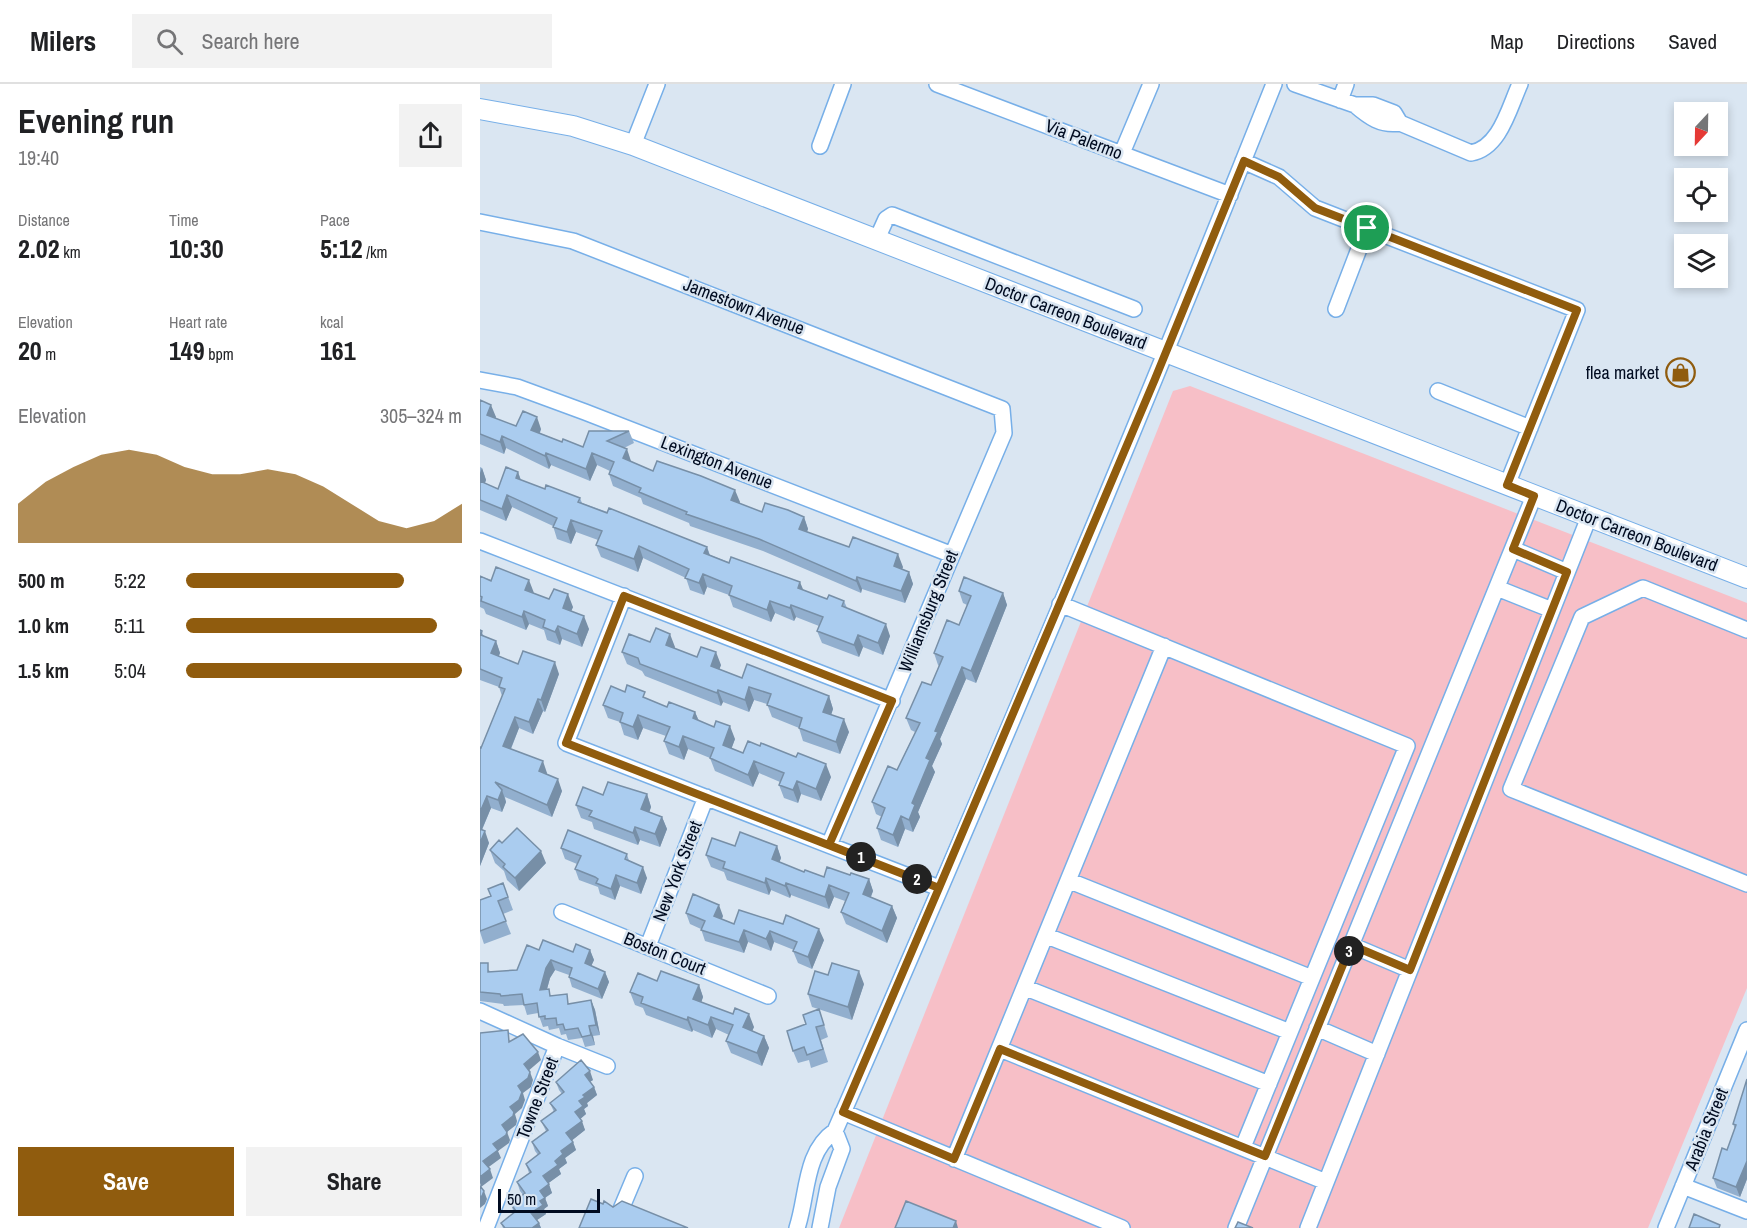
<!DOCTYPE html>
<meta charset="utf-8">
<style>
:root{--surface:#fff;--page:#f2f2f2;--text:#202124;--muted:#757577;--line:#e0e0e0;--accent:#905c0e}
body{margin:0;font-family:"Archivo Narrow",sans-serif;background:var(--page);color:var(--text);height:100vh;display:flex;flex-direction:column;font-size:22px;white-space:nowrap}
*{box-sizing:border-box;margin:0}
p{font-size:20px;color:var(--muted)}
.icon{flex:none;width:33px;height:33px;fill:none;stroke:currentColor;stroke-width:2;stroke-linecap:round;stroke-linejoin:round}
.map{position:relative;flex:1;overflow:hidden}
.details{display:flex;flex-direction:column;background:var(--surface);width:480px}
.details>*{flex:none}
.needle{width:39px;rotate:202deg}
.fabs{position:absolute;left:1194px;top:18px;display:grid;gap:12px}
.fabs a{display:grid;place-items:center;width:54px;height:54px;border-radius:0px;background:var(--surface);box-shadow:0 3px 9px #0003;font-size:30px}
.scale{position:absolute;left:18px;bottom:15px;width:102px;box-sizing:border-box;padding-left:6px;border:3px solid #000b20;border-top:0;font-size:16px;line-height:21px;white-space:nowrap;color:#000b20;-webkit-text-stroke:4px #dae6f2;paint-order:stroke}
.pin{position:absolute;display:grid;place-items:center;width:51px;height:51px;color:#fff;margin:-26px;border:3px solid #fff;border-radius:50%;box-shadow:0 2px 6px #0007}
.km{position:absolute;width:30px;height:30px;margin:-15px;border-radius:50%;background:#222;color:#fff;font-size:16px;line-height:30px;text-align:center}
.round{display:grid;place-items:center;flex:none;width:63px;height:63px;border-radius:0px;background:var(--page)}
.head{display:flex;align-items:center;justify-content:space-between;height:102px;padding:0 18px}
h1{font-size:33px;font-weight:700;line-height:45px}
.stats{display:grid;grid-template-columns:repeat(3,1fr);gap:9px;height:102px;padding:6px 18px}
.stats div{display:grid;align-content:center}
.stats b{font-size:26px;font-weight:700}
.stats small{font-size:16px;font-weight:400}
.stats p{font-size:16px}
.chart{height:168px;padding:12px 18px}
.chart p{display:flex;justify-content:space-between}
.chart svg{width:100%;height:108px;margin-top:6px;fill:var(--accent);opacity:.7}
.primary-button{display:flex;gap:12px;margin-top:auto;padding:12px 18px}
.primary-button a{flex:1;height:69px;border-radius:0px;background:var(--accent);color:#fff;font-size:24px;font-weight:700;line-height:69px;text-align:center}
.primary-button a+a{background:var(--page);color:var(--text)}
ul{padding:0 18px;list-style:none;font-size:20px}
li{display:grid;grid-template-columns:96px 72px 1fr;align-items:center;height:45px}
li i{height:15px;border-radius:8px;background:var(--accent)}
header{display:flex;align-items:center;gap:36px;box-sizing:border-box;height:84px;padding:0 30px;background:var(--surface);border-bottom:2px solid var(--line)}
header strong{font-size:28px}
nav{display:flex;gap:33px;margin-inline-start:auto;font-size:21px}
.search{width:420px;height:54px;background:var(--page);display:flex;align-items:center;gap:15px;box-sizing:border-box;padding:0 21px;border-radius:0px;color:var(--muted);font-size:22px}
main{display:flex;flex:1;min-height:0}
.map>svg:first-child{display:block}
.green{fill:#f7bfc7}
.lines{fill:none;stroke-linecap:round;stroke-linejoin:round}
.minor-casing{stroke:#77afe8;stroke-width:18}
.major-casing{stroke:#77afe8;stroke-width:22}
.minor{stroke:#fff;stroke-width:15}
.major{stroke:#fff;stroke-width:20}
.wall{fill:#92afce}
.shaded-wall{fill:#778fa7}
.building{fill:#aaccef;stroke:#778fa7;stroke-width:1.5}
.route-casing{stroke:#fff;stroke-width:12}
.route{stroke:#905c0e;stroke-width:8}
.labels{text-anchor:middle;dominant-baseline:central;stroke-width:5;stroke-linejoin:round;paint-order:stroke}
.street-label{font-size:18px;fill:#000b20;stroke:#dae6f2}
.poi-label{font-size:18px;fill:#000b20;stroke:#dae6f2;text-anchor:end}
</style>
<header>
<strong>Milers</strong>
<div class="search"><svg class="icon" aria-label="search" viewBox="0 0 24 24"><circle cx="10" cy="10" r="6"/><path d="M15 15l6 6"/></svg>Search here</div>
<nav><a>Map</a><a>Directions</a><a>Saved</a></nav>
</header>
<main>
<section class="details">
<div class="head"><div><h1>Evening run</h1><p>19:40</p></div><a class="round"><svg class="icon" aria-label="share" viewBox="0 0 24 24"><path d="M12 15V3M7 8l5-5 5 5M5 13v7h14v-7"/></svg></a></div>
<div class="stats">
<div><p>Distance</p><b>2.02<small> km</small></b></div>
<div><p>Time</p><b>10:30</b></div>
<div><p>Pace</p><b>5:12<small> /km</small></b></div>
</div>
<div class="stats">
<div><p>Elevation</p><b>20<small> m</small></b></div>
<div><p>Heart rate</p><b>149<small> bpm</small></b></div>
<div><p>kcal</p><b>161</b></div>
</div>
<div class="chart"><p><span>Elevation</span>305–324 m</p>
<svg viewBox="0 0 160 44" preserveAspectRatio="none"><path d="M0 44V28L10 19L20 13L30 8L40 6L50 8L60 13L70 16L80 16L90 14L100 16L110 21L120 28L130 35L140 38L150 35L160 28V44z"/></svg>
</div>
<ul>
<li><b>500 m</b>5:22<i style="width:79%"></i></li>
<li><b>1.0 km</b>5:11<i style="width:91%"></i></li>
<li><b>1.5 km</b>5:04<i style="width:100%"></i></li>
</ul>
<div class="primary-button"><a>Save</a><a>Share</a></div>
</section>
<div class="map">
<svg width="1267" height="1144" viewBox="0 0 1267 1144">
<rect width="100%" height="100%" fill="#dae6f2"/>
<path class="green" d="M710,302L1267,519V904L1168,1144H359L693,307Z"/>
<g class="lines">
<defs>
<path id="minor" d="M457,0L750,111
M815,0L875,21H893L914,29L920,39
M860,16L866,0
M875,21C889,33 901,42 920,39L991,69C1020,64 1029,24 1040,0
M153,61L177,0
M340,62L363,0
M642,69L671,0
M763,77L799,93L835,124L1097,226L1027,401
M0,138L93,157L522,325L524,349L349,761
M397,155L406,135L412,131L654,225
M856,225L887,144
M0,296L37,303L105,328L470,470
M958,307L1050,344
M0,457L412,617
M1033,465L1087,488
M1017,504L1072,526
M144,512L86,659L459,804
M580,520L927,662L763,1063
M1267,546L1163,504L1102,533L1031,705L1267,800
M590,797L832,894
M82,828L288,912
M567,852L810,948
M871,861L930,886
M168,862L226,713
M546,904L789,1000
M0,927L77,962L6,1144
M837,944L897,970
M77,962L127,982
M520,965L846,1098
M363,1028L642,1144
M474,1075L684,562
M1203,1102L1267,1127
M139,1130L155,1092
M317,1144C328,1111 324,1068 355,1047C507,700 654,351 794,0
M340,1144L348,1103L362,1065L355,1047
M756,1144L1054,412
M828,1144L1109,433
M1186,1144L1267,946"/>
<path id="major" d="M0,25L93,42L153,61L1267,494"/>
</defs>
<use href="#minor" class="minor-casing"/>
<use href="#major" class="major-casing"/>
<use href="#minor" class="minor"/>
<use href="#major" class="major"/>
</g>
<path class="wall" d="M0,316L16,333L15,334L36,342L61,345L60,349L82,358L103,363L149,347L154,359L144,364L151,378L173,387L260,418L259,419L282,428L324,433L328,445L327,448L423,483L422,485L429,488L433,500L425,519L382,505L381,509L283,467L210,442L209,439L163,420L161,414L133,402L129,390L130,387L117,381L110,397L71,381L69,385L26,364L24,370L0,360Z
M0,383L2,384L6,396L5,399L18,405L38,388L41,396L65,405L100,414L102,419L227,463L230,471L347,515L364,517L367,524L410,552L403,571L383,563L379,573L342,559L337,547L339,542L316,533L314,537L295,529L291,538L253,523L249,511L227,503L224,511L210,506L206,494L163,474L158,488L121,473L116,461L118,456L96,448L91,460L77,455L73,442L32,423L26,437L0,426Z
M0,492L93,523L91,527L109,545L102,563L82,555L80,561L67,556L64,546L49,540L46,546L6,530L4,525L0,523Z
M479,507L523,509L527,521L496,599L486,595L460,655L462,660L452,682L455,688L438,728L440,733L433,748L425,745L418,763L401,756L397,744L402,733L396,730L392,718L417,686L435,648L431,646L426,634L451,601L459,582L458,581L454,569L479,541L487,521L483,519Z
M0,546L4,552L16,557L20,569L19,572L38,580L79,590L65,628L63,627L53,650L39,644L31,665L67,689V690L82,707L72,733L25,713L26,718L22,728L11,724L2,746L9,759L0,782V663L1,664L22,612L19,603L0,596Z
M170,558L195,563L194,565L241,581L239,585L262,594L349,612L353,625L351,631L369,648L360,670L323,657L319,644L292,633L287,620L274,616L269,628L243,618L241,622L165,592L162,587L147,580L142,568Z
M145,608L168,615L187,623L215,628L219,637L255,655L251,665L263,669L351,693L341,717L321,710L318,719L304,714L299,701L300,698L279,689L273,703L235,687L230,674L208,665L204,676L189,670L184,657L186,652L163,644L158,656L144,651L140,638L128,634L123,621Z
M167,710L171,723L169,728L182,733L187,745L180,763L160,756L158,761L114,745L112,738L101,734L96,721L123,711Z
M22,759L66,779L39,807L27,796L24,787L15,779L10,766Z
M255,762H297L301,774L299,779L324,788L344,793L370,791L389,795L393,807L391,813L412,822L417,834L407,859L366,840L361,828L365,817L354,813L349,825L311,811L310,814L291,806L289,811L247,796L244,788L231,783L226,771Z
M81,764L147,770L149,777L167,794L161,810L140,802L135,816L120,810L118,803L99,796L95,785L97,780L85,775Z
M23,799L33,826L23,830L31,850L4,860L0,848V816L11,812Z
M206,829L243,832L242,835L254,840L344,856L332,885L318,879L313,867L314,866L294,858L291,867L268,858L264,869L225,857L221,845L210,840Z
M59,866L93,868L110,866L114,876L111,882L125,888L129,898L122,915L92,903L89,893V891L75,886L70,894L67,905L71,912L90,920L111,916L115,926L120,951L113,952L115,961L105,963L102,954L88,956L86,950L81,951L79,944L69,946L68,942L63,943L58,929L47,931L44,921L24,922L23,920L0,917V879L11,888L37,886Z
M177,897L219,901L223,913L221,918L274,943L272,947L284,952L289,964L282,982L251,969L246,957L249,951L236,945L232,954L213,946L212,948L166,931L163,924L155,921L150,908Z
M384,900L372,936L332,923L328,910Z
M339,925L348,953L341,956L348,978L331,984L329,976L318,979L313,967L326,940Z
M1267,995V1095L1260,1113L1237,1104L1233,1094L1247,1066L1255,1045L1253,1040Z
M113,996L110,998L114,1003L117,1011L107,1019L108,1022L104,1025L106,1030L100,1035L105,1046L92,1056L96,1066L85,1074L87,1079L79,1085L81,1090L68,1099L72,1109L65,1114L68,1122L64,1125L66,1130L57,1136L61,1144H23L21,1139L34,1129L31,1120L43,1111L40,1107L37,1098L49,1089L46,1080L58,1071L55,1067L52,1058L66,1047L61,1037L74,1028L70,1019L82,1010L79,1006L76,998Z"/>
<path class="shaded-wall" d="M11,321L16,333L12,343L7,331Z
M57,333L61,345L56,358L51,346Z
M22,352L26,364L24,370L20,358Z
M147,365L151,377L147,386L143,374Z
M66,369L71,381L69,385L65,372Z
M112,369L117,381L110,397L106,385Z
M2,384L6,396L1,408L0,404V389Z
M38,388L42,400L36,394Z
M255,406L260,418L255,429L251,416Z
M27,411L32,423L26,437L22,425Z
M324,433L328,445L323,457L319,445Z
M91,436L96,448L91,460L87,448Z
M159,462L163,474L158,488L154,475Z
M227,463L231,476L224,469Z
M418,470L423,483L418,494L414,482Z
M429,488L433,500L425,519L421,507Z
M223,490L227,503L224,511L219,499Z
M377,493L382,505L381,509L376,497Z
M49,496L54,509L45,506Z
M320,498L325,510L318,504Z
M523,509L527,521L496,599L491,587Z
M88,510L93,523L87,537L83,524Z
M290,517L295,529L291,538L287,526Z
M311,521L316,533L314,537L310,524Z
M44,527L49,540L46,546L42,533Z
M104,532L109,545L102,563L97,550Z
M406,540L410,552L403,571L398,559Z
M78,542L82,555L80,561L75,548Z
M190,550L195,563L190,574L186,561Z
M378,551L383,563L379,573L374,561Z
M16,557L20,569L15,580L11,569Z
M236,568L241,581L236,595L231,582Z
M75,578L79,590L65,628L61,616Z
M482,583L486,595L460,655L462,660L452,682L455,688L438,728L440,733L433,748L429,736L432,719L455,647Z
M269,603L274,616L269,628L265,616Z
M238,606L243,618L241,622L237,609Z
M349,612L353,625L348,640L343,628Z
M58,615L63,627L53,650L49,638Z
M215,628L220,640L213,634Z
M158,631L163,644L158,656L153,643Z
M35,633L39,644L27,674L23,662Z
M364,635L369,648L360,670L356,658Z
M250,642L255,655L248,674L243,661Z
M203,652L208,665L204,676L199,663Z
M63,677L67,689L63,699L59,687Z
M274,677L279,689L273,703L268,691Z
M346,680L351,693L341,717L336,705Z
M78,695L82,707L72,733L67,721Z
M317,697L321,710L318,719L313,706Z
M22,706L26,718L22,728L18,716Z
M167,710L171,723L166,738L161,725Z
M7,712L11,724L0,750V728Z
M421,732L425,745L418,763L413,751Z
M182,733L187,745L180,763L175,750Z
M155,743L160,756L158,761L153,749Z
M5,747L9,759L0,782V759Z
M297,762L301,774L296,787L292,775Z
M61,767L66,779L39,807L35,794Z
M163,783L167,794L161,810L157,799Z
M136,791L140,802L135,816L131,805Z
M286,794L291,806L289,811L285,799Z
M389,795L393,807L387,822L383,810Z
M306,799L311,811L310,814L305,802Z
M349,801L354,813L349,825L345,813Z
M239,821L243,832L238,843L234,832Z
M412,822L417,834L407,859L402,847Z
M339,845L344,856L332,885L328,873Z
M264,846L268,858L264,869L259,858Z
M290,847L294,858L291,867L286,855Z
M110,866L114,876L108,889L105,879Z
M71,876L75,886L70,894L64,916L60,906L66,884Z
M379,887L384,900L372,936L368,923Z
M125,888L129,898L122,915L118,905Z
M219,901L223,913L218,928L213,915Z
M111,916L115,926L120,951L116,941Z
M269,930L274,943L268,956L263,943Z
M208,933L213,946L212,948L207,936Z
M231,933L236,945L232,954L228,941Z
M109,942L113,952L115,961L111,951Z
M284,952L289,964L282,982L277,969Z
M58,968L61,976L47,988L44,980Z
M110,987L113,996L108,999L105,991Z
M50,988L53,996L51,1003L43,1009L45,1016L42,1024L35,1030L37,1037L36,1041L27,1048L30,1056L29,1059L18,1067L21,1074L6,1085L3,1077L13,1060L38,1002Z
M114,1003L117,1011L107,1019L108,1022L104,1025L106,1030L98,1037L95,1028L99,1017L103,1011Z
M102,1037L105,1046L90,1058L86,1049Z
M93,1058L96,1066L85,1074L87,1079L79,1085L81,1090L66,1101L63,1092L75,1077L81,1067Z
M1267,1077V1095L1260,1113L1256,1103Z
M10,1085L13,1094L1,1103L0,1099V1093Z
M69,1100L72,1109L63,1115L60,1107Z
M4,1107L7,1115L5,1120L0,1124V1113Z
M65,1114L68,1122L64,1125L66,1130L54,1138L51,1129L60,1117Z
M476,1137L478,1144H473Z
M59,1139L61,1144H52Z"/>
<path class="building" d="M0,316L11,321L7,331L36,342L43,327L57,333L51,346L82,358L83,355L103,363L109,347H149L127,357L147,365L143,374L173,387L177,377L221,392L255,406L251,416L282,428L285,419L308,426L324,433L319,445L369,463L373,453L418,470L414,482L429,488L421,507L377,493L376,497L279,455L206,430L207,428L159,408L161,404L129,390L134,378L112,369L106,385L66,369L65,372L22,352L20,358L0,350Z
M26,383L38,388L36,394L65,405L66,401L100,414L98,418L127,429L129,424L227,463L224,469L249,479L251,473L320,498L318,504L347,515L349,511L364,517L362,522L406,540L398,559L378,551L374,561L337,547L343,533L311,521L310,524L290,517L287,526L249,511L252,502L223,490L219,499L205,494L209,485L159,462L154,475L116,461L122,447L91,436L87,448L73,443L77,434L27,411L22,425L0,416V397L18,405Z
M16,483L49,496L45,506L69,515L74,505L88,510L83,524L104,532L97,550L78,542L75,548L63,543L65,536L44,527L42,533L1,517L2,513L0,512V492L11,497Z
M484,493L523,509L491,587L482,583L455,647L458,648L446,674L450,676L432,719L435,721L429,736L421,732L413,751L397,744L405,724L392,718L408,682L417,686L440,639L426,634L442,598L451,601L463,573L454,569L467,536L479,541L491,512L479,507Z
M176,544L190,550L186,561L217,573L221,563L236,568L231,582L262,594L267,580L349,612L343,628L364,635L356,658L319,644L322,634L287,621L291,610L269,603L265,616L238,606L237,609L160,580L158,574L142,568L149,550L170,558Z
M0,546L2,547L1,551L16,557L11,569L38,580L43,567L75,578L61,616L58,615L49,638L35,633L23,662L63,677L59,687L78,695L67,721L15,698L22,706L18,716L7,712L0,728V663L1,664L25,605L19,603L22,594L0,585Z
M147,601L165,608L163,613L187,623L189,618L215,628L213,634L234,643L236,637L250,642L243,661L263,669L268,657L280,662L281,659L316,673L318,669L346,680L336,705L317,697L313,706L299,701L304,689L274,677L268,691L230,674L234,664L203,652L199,663L184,657L190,643L158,631L153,643L140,638L143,629L123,621L131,602L145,608Z
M128,698L167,710L161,725L182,733L175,750L155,743L153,749L109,732L112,727L96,721L103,703L123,711Z
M37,744L61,767L35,794L23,783L25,780L10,766L19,756L22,759Z
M0,745L5,747L0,759Z
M88,746L147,770L145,775L163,783L157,799L136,791L131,805L116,799L118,795L115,793L95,785L101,772L81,764Z
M260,748L297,762L292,775L324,788L325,786L344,793L347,783L370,791L371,789L389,795L383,810L412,822L402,847L361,828L369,809L349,801L345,813L306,799L305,802L286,794L285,799L243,784L245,778L226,771L232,754L255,762Z
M23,799L28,813L18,817L26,837L0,847V816L11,812L8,805Z
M213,810L239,821L234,832L254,840L259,826L303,840L306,831L339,845L328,873L313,867L317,858L290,847L286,855L264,846L259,858L221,846L225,837L206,829Z
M63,856L93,868L96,860L110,866L105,879L125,888L118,905L89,893L92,884L71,876L66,884L60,906L69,905L70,912L87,910L88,920L111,916L116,941L109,942L111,951L102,953L98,944L85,946L83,940L77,941L76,934L65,935V932L59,933L57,919L44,921L42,910L21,912L20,910L0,908V879H8V888L37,886L47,861L59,866Z
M352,879L379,887L368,923L328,910L335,887L348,891Z
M181,887L219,901L213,915L253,930L255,924L269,930L263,943L284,952L277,969L246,957L253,941L231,933L228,941L208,933L207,936L161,919L163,913L150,908L158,889L177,897Z
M339,925L344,941L336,943L343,965L327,971L324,963L313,967L307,947L326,940L323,931Z
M28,946L29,958L43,950L58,968L44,980L50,988L48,994L38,1002L42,1008L39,1016L30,1023L34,1028L33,1032L22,1041L27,1048L26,1051L13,1060L18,1066L3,1077L10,1085L0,1093V949Z
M101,976L110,987L105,991L114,1003L103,1011L105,1013L99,1017L103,1022L95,1028L102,1037L86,1049L93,1058L81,1067L83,1070L75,1077L78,1081L63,1092L69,1100L60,1107L65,1114L60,1117L63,1121L51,1129L59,1139L52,1144H25L21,1139L36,1127L31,1120L45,1109L37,1098L51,1088L46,1080L60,1069L52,1058L68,1046L61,1037L76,1026L70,1019L84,1008L76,998Z
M1267,995V1077L1256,1103L1233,1094L1242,1064L1247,1066L1256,1041L1253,1040Z
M0,1102L4,1107L2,1112L0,1113Z
M111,1115L123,1120L124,1117L133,1123L142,1117L208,1144H99Z
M426,1117L476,1137L473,1144H415Z
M1214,1130L1240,1141L1239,1144H1209Z
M758,1138L773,1144H755Z"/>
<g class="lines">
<defs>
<path id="route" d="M887,144L835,124L799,93L764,77L675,295L459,804L349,761L412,617L144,512L86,659L459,804L363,1028L474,1075L520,965L785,1072L871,861L930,886L1087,488L1033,465L1054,412L1027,401L1097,226L887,144"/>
</defs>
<use href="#route" class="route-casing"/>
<use href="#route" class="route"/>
</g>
<defs>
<symbol id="shop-ring" viewBox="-11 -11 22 22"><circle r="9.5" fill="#dae6f2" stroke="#905c0e" stroke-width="1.5"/><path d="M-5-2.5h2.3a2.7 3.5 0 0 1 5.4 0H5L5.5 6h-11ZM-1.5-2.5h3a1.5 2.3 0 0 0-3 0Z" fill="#905c0e"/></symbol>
</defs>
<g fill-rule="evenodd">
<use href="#shop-ring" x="1184" y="272" width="33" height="33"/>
</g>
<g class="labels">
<g class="street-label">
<text transform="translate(604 55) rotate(21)">Via Palermo</text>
<text transform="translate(264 222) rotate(21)">Jamestown Avenue</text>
<text transform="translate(586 229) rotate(21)">Doctor Carreon Boulevard</text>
<text transform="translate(237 378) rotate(21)">Lexington Avenue</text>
<text transform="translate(1157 451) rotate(21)">Doctor Carreon Boulevard</text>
<text transform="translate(448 527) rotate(-68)">Williamsburg Street</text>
<text transform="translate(197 787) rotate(-69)">New York Street</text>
<text transform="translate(185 869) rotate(22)">Boston Court</text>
<text transform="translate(57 1014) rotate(-69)">Towne Street</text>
<text transform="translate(1226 1045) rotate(-68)">Arabia Street</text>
</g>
<g class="poi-label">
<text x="1179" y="288">flea market</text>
</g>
</g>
</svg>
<div class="fabs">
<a><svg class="needle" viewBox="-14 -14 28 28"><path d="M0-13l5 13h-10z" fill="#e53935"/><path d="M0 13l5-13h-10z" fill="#757577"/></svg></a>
<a><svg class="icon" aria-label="locate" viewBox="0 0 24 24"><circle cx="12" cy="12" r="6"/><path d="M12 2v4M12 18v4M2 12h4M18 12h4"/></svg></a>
<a><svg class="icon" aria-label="layers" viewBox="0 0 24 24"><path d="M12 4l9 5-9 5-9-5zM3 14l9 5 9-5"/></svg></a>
</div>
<div class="scale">50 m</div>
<div class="pin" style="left:887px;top:144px;background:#1e9e55"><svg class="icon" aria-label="arrive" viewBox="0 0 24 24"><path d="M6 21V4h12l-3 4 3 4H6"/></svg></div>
<b class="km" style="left:381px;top:773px">1</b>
<b class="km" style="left:437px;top:795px">2</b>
<b class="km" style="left:869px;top:867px">3</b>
</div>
</main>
